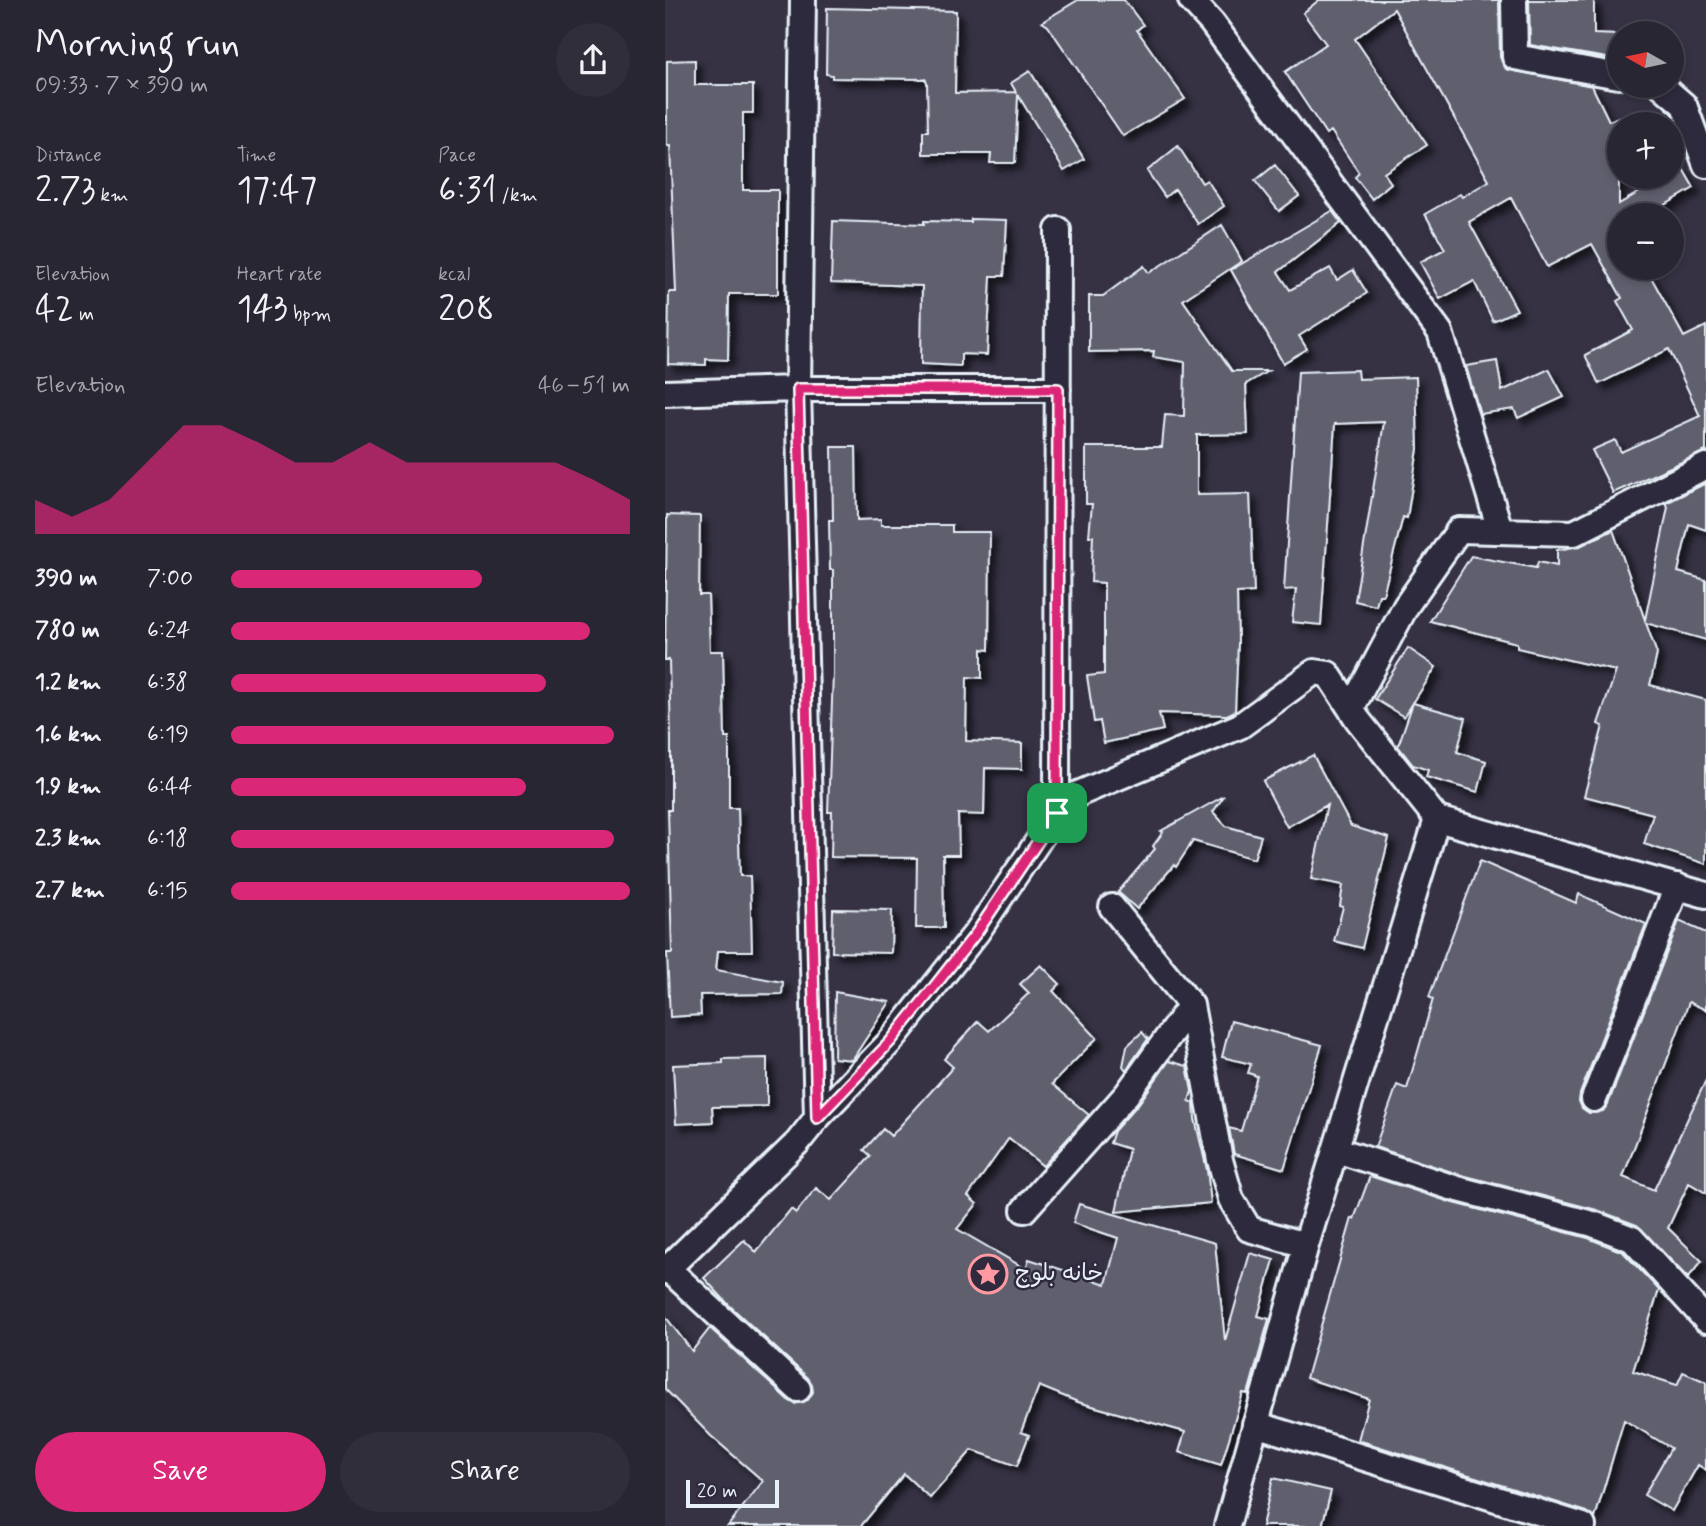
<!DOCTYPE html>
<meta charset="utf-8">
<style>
:root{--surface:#282633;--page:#302e3b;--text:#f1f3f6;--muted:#a5a5ac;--line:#44434e;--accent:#db2777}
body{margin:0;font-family:Mynerve,"Playpen Sans Arabic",sans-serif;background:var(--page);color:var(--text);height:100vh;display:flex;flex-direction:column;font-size:26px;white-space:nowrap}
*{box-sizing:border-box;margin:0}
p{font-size:23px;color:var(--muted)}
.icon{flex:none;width:38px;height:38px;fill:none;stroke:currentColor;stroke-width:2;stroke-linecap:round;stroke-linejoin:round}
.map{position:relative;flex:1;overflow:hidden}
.side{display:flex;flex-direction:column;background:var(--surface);width:665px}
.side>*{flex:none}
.needle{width:46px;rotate:279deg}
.controls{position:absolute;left:942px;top:21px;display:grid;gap:14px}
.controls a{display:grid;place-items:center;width:77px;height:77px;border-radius:50%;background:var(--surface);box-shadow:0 4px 10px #0003,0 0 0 2px var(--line);font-size:35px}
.scale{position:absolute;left:21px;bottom:18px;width:93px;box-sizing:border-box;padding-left:7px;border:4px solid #e8f1f8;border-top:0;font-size:19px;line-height:24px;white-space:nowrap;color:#e8f1f8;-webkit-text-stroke:5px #2f2a3d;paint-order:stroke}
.pin{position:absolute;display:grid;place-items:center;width:60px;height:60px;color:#fff;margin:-30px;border-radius:14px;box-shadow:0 4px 10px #0006}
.round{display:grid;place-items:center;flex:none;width:74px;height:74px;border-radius:37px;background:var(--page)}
.overview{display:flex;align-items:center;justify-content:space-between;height:119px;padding:0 35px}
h1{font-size:38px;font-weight:600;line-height:52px}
.stats{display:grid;grid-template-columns:repeat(3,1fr);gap:10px;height:119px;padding:7px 35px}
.stats div{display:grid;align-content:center}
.stats b{font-size:35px;font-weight:600}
.stats small{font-size:19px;font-weight:400}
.stats p{font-size:19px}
.chart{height:196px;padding:14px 35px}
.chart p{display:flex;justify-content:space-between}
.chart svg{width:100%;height:126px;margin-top:7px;fill:var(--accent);opacity:.7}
.primary-button{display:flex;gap:14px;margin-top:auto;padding:14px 35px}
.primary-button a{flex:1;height:80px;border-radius:42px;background:var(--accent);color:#fff;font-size:28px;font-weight:600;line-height:80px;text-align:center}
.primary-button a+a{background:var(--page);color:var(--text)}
ul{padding:0 35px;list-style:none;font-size:23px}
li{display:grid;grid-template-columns:112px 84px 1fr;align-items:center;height:52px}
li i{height:18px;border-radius:9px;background:var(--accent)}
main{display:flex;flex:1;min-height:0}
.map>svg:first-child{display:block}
.building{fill:#605e6e;stroke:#e8f1f8;stroke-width:2;filter:url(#shadow)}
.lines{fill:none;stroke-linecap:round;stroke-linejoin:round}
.minor-casing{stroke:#e8f1f8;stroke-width:30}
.minor{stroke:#2f2a3d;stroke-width:24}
.route-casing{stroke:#fff;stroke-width:14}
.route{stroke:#db2777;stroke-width:9}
.labels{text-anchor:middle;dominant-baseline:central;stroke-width:5;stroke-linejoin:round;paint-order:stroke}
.poi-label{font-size:23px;fill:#e8f1f8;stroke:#2f2a3d;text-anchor:start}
</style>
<main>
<section class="side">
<div class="overview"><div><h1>Morning run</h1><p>09:33 · 7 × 390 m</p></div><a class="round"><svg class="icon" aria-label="share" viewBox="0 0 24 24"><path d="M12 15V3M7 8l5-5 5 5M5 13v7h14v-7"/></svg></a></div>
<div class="stats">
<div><p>Distance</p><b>2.73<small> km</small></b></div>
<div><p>Time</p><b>17:47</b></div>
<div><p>Pace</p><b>6:31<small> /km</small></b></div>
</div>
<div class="stats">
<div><p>Elevation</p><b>42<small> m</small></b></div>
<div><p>Heart rate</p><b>143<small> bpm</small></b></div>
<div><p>kcal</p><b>208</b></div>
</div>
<div class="chart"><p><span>Elevation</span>46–51 m</p>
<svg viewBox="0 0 160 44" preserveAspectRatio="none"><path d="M0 44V32L10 38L20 32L30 19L40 6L50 6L60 12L70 19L80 19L90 12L100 19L110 19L120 19L130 19L140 19L150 25L160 32V44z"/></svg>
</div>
<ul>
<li><b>390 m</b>7:00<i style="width:63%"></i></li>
<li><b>780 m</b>6:24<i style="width:90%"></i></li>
<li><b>1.2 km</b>6:38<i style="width:79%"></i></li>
<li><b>1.6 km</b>6:19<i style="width:96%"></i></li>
<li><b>1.9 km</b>6:44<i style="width:74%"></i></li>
<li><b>2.3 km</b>6:18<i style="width:96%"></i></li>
<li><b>2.7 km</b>6:15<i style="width:100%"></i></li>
</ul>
<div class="primary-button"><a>Save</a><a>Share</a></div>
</section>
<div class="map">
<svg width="1041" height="1526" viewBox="0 0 1041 1526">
<defs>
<filter id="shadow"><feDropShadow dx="6" dy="6" stdDeviation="3.5" flood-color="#0009"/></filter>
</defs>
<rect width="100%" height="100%" fill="#363244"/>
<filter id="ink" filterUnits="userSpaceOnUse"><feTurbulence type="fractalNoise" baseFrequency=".0143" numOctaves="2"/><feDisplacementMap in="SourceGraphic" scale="14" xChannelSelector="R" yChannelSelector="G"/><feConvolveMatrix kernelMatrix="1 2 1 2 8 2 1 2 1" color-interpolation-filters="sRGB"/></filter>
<g filter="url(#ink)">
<path class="building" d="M413,0H459L478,25L472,30L520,99L458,136L383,26L377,22Z
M654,0H834L835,57L841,69L927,86L944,121L954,117V204L1000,177H1006V173L1017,167L1029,188L983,215H954V268H981L1019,337L1041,326V451L948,493L927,450L950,440L956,452L1035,416L1004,349L934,384L920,355L968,330L952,301L957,298L927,244L882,267L846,198L804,222L852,310L828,321L809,281L775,299L755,262L780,249L760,214L795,194L797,197L824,181L729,9L690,39L762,145L719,173L726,183L707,199L690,177L694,173L666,131L661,134L620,72L661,44L638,13Z
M864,0H929V34L954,35V60L865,45Z
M162,8L291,11L290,93L351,92L346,83L365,71L419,159L399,171L353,95L350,163H325L326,154H258V131H263L262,82L260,79L167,78V75L161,74Z
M30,60V85H88V113H78V190H113V294H64L63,360L41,359V365L3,364L4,292H11L5,146H2V61Z
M513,146L537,183L542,180L559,206L533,224L510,189L500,197L482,171Z
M610,165L634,196L614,211L590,181Z
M667,211L676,223L613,272L625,290L665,268L672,280L688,270L702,293L634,336L642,349L618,363L566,270Z
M306,219L342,220L339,276H326L322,355L296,354V366L256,364L257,286L166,283L168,221L259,224V221L306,222Z
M557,225L577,261L518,300L567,371H603L581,384L583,434L532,435V495L585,494L589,592L572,593L573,643L570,711L562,715L494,713L498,730L439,743L435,721L429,722L422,676L439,674V583L426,582L428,536H424L427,504H421V447H497L500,415L519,416L520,362L488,357L489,351L424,352V296H438L479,266L484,273Z
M832,361L837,391L884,369L899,397L853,418L849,409L815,414L801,366Z
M692,370L693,379L751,377L753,449L742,518L738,517L718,595H714L711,606L690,601L719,422L670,424L656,625L627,622L631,589L619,590L633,372Z
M167,447H191L192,520L216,519V525H287V532H325L324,650L317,649V678L302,677L301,741L357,743V769L320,768L319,815L293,814L294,855H278L279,928H251L252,858L166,857L167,812H163L168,673V570H165L164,520H168Z
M1041,483V530L1024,524L1013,572L1041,580V640L981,623L992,654L985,685L1041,700V864L979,844L988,814L919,796L938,726L933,724L951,671L852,648V643L765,621L806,556L871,568L873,562L892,566V550L915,546L948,530L980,620L1003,507L1001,503Z
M2,515L35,516L34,595H43L45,651H58L60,738H64V808H73L75,876H85L87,951H53L51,970L118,982L117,994L35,995L36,1015L5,1017L2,953H7L3,810H6V738L4,660H0Z
M743,648L771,667L739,717L710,699Z
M748,703L801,718L792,752L821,761L813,792L761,777L763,770L748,765L733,746Z
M648,755L686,826L724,838L697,948L669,941L678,907L675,906L678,885L646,879L662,805L622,827L598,781Z
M559,796L548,812L561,826L596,836L589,859L528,841L511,867L509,865L472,909L453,892L490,849L488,846L498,832L496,831Z
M815,861L911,903L914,894L981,924L915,1094L914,1101L917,1108L924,1113L938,1111L943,1104L1014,921L1041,933V1010L1024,1002L958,1177L989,1190L1041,1080V1193L1024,1183L1003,1228L1037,1261L1023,1278L972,1225L932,1210L793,1174L710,1147L732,1085L742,1089L768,999L764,997Z
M168,909L227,910L226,953L167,952Z
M376,965L395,984L388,991L432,1038L387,1084L424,1115L378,1166L344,1138L303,1196L312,1204L292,1229L361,1269L364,1259L441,1284L453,1238L408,1223L414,1204L550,1243L560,1341L585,1253L609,1260L593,1316L604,1319L583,1394L578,1393L556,1465L514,1452L520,1432L413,1402L374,1386L356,1432L364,1435L352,1466L307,1450L265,1498L239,1474L196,1526H63L98,1481L46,1436L0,1389V1316L27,1351L45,1328L123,1400L130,1404L143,1400L148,1392L147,1384L143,1378L64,1305L39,1278L79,1240L91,1252L126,1209L131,1213L151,1188L166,1200L206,1156L199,1150L218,1129L226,1136L288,1067L279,1059L313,1021L324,1031L364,993L355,984Z
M170,992L225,1002L187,1060L169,1058Z
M566,1021L657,1045L619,1169L569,1154L564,1128L576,1131L592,1076L583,1073L586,1064L557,1057Z
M477,1032L483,1039L461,1070L458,1066L462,1046Z
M102,1058V1106L47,1107L48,1122L11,1124L8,1065L58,1063V1059Z
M504,1061L522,1066L527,1091L524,1101L529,1103L530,1119L542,1170L546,1203L451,1212L464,1149L445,1143L449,1131L474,1103Z
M705,1176L785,1202L923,1238L958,1252L994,1290L968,1371L1012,1385L1018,1372L1041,1382V1470L1033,1465L1007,1511L979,1495L1006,1448L959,1420L930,1518L922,1512L693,1440L704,1399L641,1378L687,1218L689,1219Z
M608,1478L666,1491L657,1526H597Z"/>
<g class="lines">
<defs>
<path id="minor" d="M138,0L133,389L152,1118
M526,0L547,23L775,332L835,530
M849,0L850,57L954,76
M997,86L1019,105L1041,165
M0,393L133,389H393
M686,709L741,606L794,530L909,533L1041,466
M392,813L393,230
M447,907L526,1005L555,1160L566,1199L584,1229L641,1245
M929,1099L1012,886
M672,1150L789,1188L928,1224L967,1239L1041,1320
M359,1210L462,1094L526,1005
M3,1269L133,1389
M0,1271L132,1143L152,1118L225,1042L312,932L392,813L413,794L575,726L649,672L663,674L693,720L772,819L1041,895
M590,1424L918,1526
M562,1526L641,1245L772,819"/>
</defs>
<use href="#minor" class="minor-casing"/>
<use href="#minor" class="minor"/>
</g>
</g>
<g class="lines" filter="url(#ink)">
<defs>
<path id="route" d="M133,389H393L392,813L312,932L269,987L225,1042L152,1118Z"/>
</defs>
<use href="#route" class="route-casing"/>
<use href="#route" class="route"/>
</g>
<defs>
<symbol id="sight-ring" viewBox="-11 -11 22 22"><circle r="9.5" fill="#2f2a3d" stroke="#ff9aa2" stroke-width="1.5"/><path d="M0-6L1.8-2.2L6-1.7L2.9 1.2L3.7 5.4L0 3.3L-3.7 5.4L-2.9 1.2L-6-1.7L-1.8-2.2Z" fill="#ff9aa2"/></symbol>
</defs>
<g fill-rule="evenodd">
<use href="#sight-ring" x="301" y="1252" width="44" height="44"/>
</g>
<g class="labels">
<g class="poi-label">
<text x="350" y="1274">خانه بلوچ</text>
</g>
</g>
</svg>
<div class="controls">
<a><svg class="needle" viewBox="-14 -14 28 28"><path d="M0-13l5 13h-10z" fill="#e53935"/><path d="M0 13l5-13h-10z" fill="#a5a5ac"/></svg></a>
<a>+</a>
<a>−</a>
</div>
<div class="scale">20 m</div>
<div class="pin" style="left:392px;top:813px;background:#1e9e55"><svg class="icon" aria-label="arrive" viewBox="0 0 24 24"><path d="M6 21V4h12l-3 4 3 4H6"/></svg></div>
</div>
</main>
